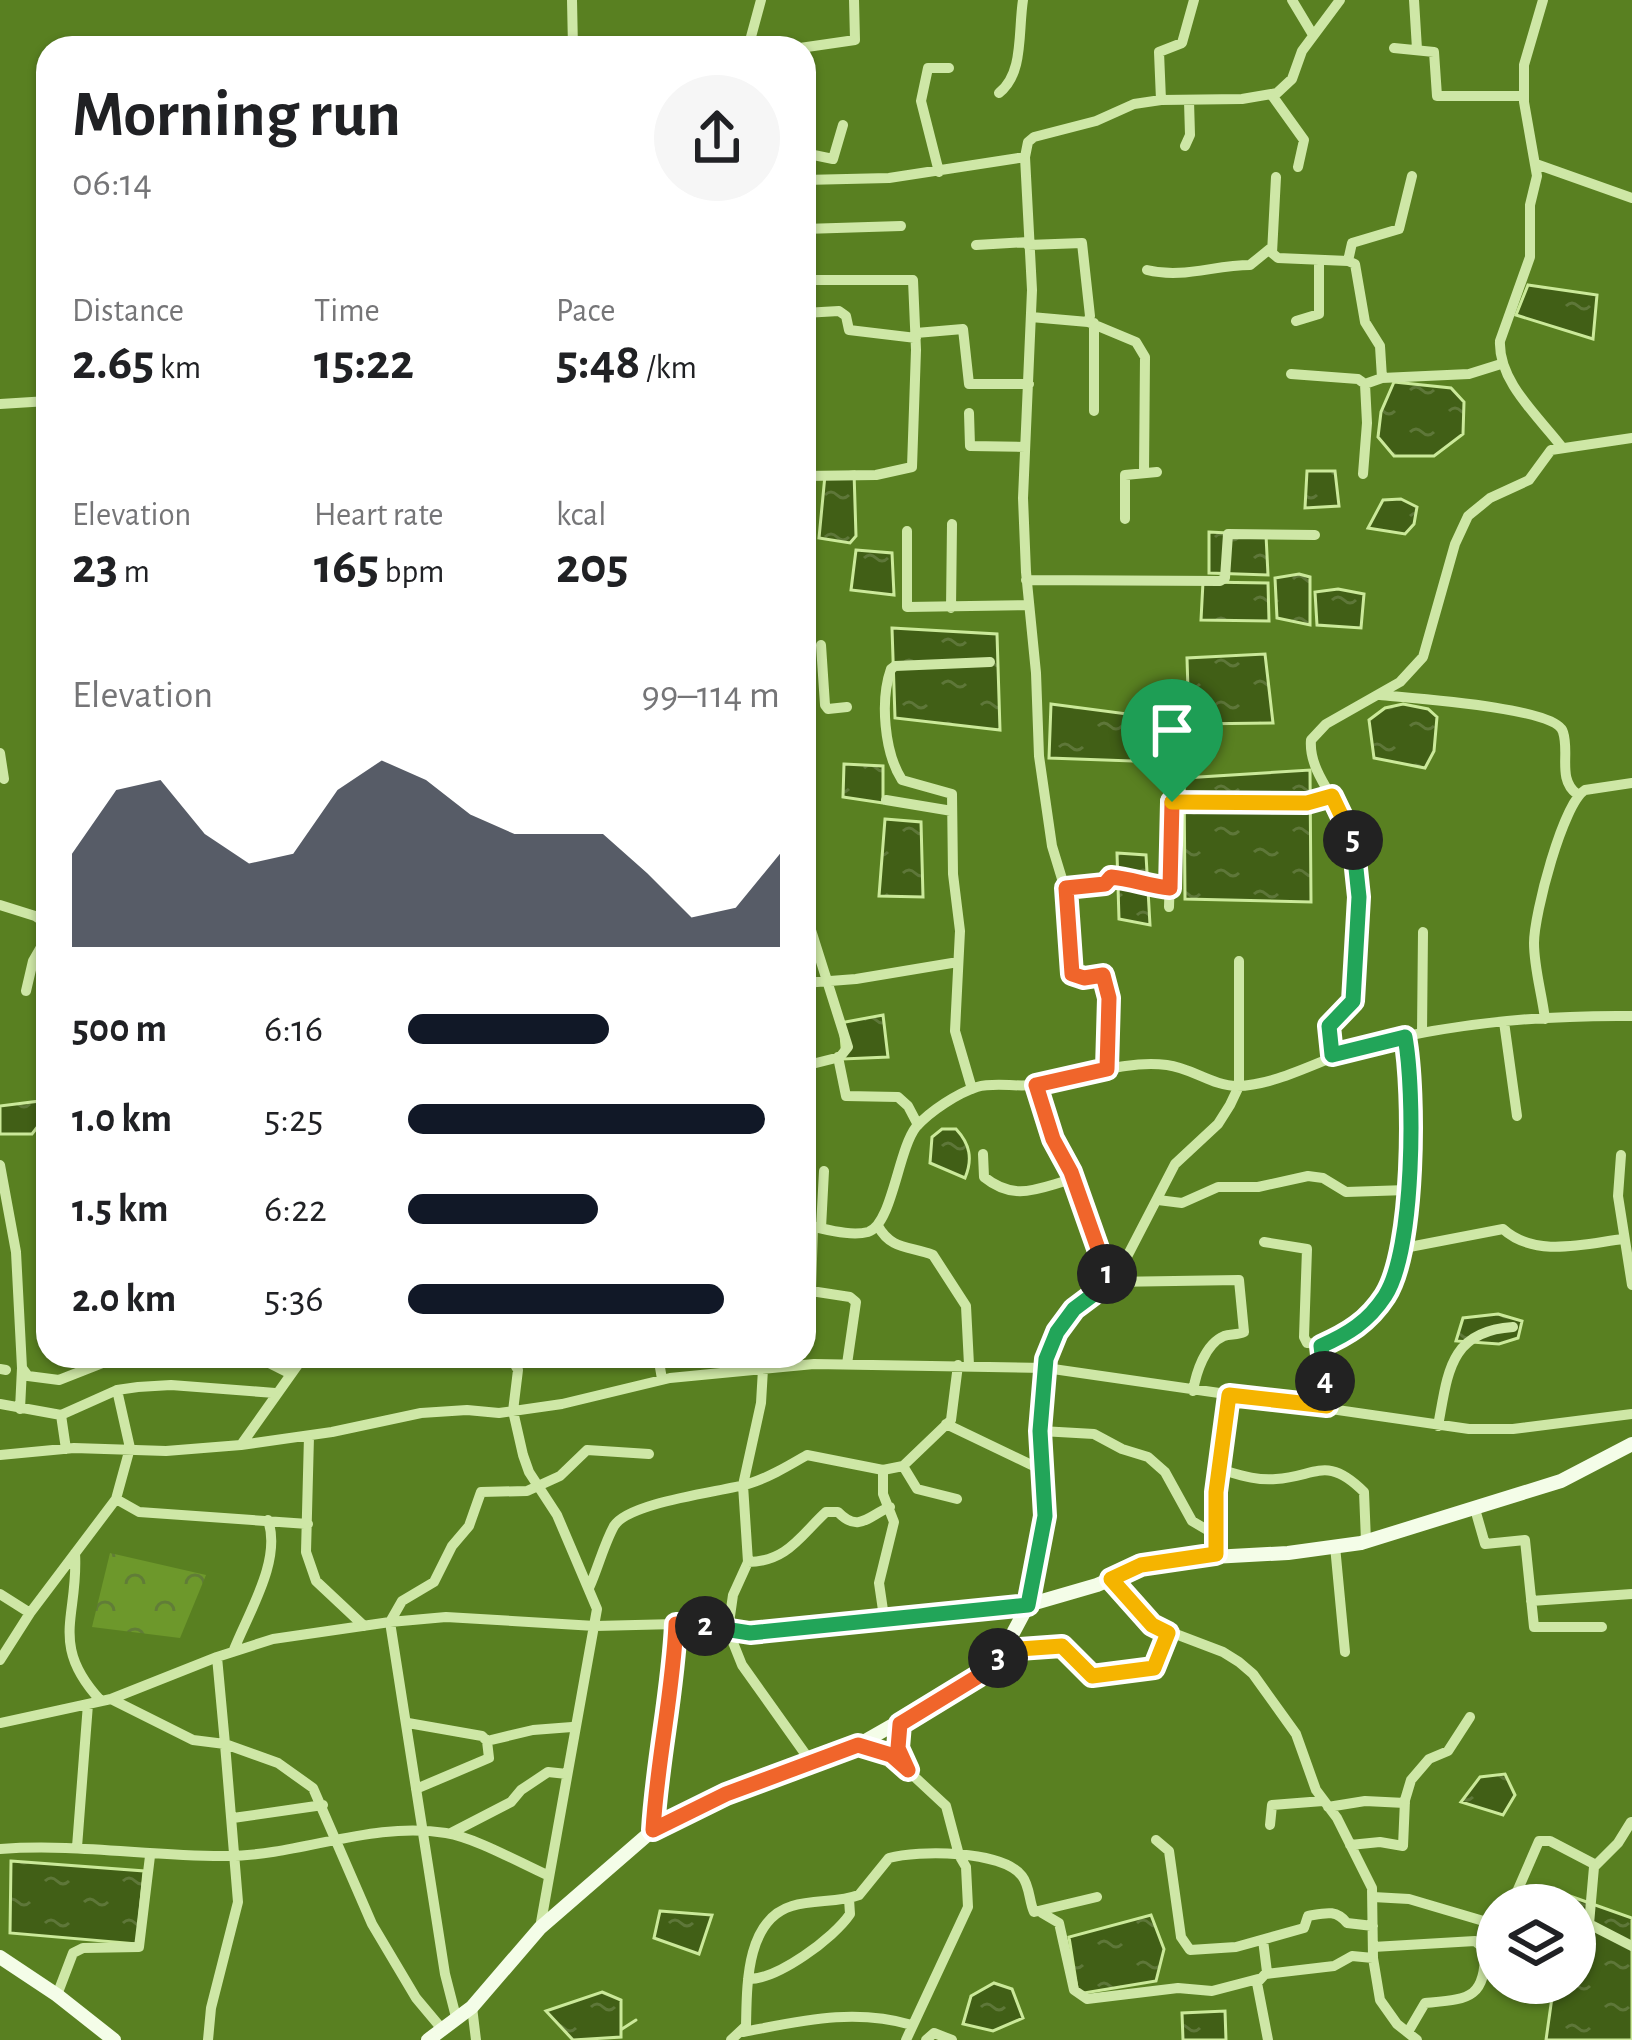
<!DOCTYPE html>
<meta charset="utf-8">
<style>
:root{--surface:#fff;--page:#f6f6f6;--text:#202124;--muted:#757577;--accent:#111827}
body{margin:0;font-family:"Alegreya Sans",sans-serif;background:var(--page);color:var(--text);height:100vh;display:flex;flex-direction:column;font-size:45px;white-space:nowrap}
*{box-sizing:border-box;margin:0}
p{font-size:39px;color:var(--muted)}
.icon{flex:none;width:66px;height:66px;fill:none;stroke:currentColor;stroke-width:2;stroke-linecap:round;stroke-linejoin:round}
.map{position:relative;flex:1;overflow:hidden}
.details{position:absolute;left:36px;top:36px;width:780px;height:1332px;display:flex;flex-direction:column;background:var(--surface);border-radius:36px;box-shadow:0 3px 9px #0004}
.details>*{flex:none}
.controls{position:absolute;left:1476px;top:1884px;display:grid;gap:24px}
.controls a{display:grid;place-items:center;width:120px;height:120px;border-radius:50%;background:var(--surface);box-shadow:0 3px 9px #0004;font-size:60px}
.pin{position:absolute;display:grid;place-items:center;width:102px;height:102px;color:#fff;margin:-123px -51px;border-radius:50% 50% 50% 0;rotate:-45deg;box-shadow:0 0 12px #0007}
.pin .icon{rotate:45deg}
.km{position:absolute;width:60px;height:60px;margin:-30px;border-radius:50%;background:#222;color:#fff;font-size:33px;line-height:60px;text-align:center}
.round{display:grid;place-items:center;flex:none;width:126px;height:126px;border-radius:63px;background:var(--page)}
.overview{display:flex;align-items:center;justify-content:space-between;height:204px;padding:0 36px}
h1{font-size:66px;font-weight:700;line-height:90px}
.stats{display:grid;grid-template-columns:repeat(3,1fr);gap:18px;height:204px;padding:12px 36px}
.stats div{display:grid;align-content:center}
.stats b{font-size:51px;font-weight:700}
.stats small{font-size:33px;font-weight:400}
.stats p{font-size:33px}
.chart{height:336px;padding:24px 36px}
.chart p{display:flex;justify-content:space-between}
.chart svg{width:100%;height:216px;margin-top:12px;fill:var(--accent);opacity:.7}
ul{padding:0 36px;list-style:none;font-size:39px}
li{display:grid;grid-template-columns:192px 144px 1fr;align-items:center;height:90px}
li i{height:30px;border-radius:15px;background:var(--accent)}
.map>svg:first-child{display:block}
.park{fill:url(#park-crowns)}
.water{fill:url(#water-ripples);stroke:#cbe99a;stroke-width:3}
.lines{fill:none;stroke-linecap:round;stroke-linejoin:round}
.stream{stroke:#cbe99a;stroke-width:3}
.minor{stroke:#cee7a6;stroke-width:10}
.major{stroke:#f4fde8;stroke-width:14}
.split-1-casing{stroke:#fff;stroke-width:24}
.split-2-casing{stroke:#fff;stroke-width:24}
.split-3-casing{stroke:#fff;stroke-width:24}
.split-4-casing{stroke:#fff;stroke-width:24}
.split-5-casing{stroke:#fff;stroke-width:24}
.split-6-casing{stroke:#fff;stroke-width:24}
.split-1{stroke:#f0652b;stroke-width:15}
.split-2{stroke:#22a559;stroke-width:15}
.split-3{stroke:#f0652b;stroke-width:15}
.split-4{stroke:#f5b400;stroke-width:15}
.split-5{stroke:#22a559;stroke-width:15}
.split-6{stroke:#f5b400;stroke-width:15}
</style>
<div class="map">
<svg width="1632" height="2040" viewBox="0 0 1632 2040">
<defs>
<pattern id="park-crowns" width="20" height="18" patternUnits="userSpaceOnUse" patternTransform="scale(3)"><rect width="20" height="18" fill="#6d982b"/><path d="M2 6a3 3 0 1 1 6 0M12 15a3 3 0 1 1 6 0" fill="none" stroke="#617d37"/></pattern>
<pattern id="water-ripples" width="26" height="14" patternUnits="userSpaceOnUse" patternTransform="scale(3)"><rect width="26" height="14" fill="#415f16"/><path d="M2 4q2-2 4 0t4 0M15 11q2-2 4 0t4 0" fill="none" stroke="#5e7739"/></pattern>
</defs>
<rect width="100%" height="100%" fill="#598021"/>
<path class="park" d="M110,1553L206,1575L180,1638L92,1627Z"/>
<path class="water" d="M1528,285L1597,295L1593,339L1516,315Z
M1394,382L1451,388L1464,402L1463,434L1434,456H1394L1378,437L1381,412Z
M1307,471H1335L1339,506L1305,508Z
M854,472L856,536L850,543L819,538L825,475Z
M1401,499L1417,507L1414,524L1405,534L1368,528L1383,500Z
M1209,532L1266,535L1268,575L1209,573Z
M856,550L892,553L894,595L851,590Z
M1299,574L1310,577V625L1277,618L1275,578Z
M1203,582L1268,583L1269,621L1201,620Z
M1338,589L1364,594L1361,628L1317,625L1315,592Z
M892,628L997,634L1000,730L895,718Z
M1265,654L1273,723L1189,724L1187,658Z
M1051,704L1135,715L1132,761L1049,758Z
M1403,704L1428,709L1437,717L1434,751L1425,768L1374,758L1369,720L1385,708Z
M844,764L883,766V803L843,797Z
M1310,770L1311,902L1185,899L1184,778Z
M885,819L921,822L923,897L879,896Z
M1117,853L1146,855L1150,925L1119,919Z
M883,1015L888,1057L843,1059L840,1023Z
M40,1101L42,1121L32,1134H0V1106Z
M942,1129H956C970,1144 973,1159 965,1178L930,1163L932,1137Z
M1498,1314L1522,1321L1518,1338L1499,1344L1456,1341L1463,1318Z
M1505,1774L1515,1795L1503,1815L1461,1802L1480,1777Z
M11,1861L144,1871L137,1944L10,1933Z
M1567,1895L1632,1918V2040H1546L1554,1983H1575V1905H1565Z
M660,1911L712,1915L699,1954L654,1938Z
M1151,1915L1164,1949L1156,1981L1078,1994L1069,1937Z
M994,1983L1012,1989L1023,2018L993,2031L963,2024L971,1996Z
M602,1992L621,2000V2037L573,2040L546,2011Z
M1225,2011L1226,2040H1183L1182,2013Z"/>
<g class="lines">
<path class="stream" d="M622,2029L636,2020"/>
<path class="minor" d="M572,0L573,48
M1292,0L1313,35
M1414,0L1417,49
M1543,0L1524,65V102L1537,176L1530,205V257L1500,341C1498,381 1538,416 1561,446
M748,48L761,0
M800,48L855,40L854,0
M1394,48L1434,52L1437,96H1524
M999,93C1024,74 1018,32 1023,0
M1271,94L1304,140L1298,167
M1161,100L1242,99L1277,93L1292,79L1302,51L1340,0
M1185,146L1190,135L1189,101
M804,153L833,159L843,125
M1536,164L1632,198
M939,172L921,101L928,68H949
M1276,177L1272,253L1278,258L1348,261L1355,264L1365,322L1380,346L1382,378L1469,374L1501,364
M804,180L889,178L1025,157
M804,229L901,226
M976,245L1028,242
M1028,245L1082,243L1090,316L1088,322L1031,317
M1348,261L1352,243L1399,229L1412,176
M1147,270C1183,279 1214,265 1250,265L1271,248
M804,280H913L916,350L912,467L876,475L804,476
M804,313L839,311L846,316L849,330L916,338
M1296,321L1319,314V260
M1088,322L1136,342L1145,357L1144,472
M916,333L963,329L969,384H1029
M1291,374L1358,379L1365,384
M0,404L48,401
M1094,411V323
M969,413L970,446L1025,447
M1363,474L1367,423L1365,384L1382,378
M1125,519V475L1157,472
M907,531V607L1028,605
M1026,580L1220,581L1225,578L1228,534L1315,535
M951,608L952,524
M821,645L825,705L828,709L847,707
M1380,695C1409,698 1556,707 1563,732C1570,753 1557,779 1577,794
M0,753L4,779
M886,800L952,811
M1172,802L1307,803L1332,796
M1066,888L1105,884L1110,877L1170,888
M0,905L35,916L48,925
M1169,907L1173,773
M804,908L848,1047L840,1057L804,1066
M804,983L856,979L958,962
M26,991L33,961L48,935
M1545,1019C1542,994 1534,968 1534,943C1534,914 1563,803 1585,790L1632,783
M1504,1022L1517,1116
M1422,1033L1423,932
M1332,1055L1329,1026L1353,1001C1356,948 1365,894 1353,842C1346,807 1308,776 1311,740L1326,724L1400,682L1423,657L1455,544L1468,516L1490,498L1529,480L1551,450L1632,438
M838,1057L846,1096L898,1097L908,1106L918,1125
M1107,1069L1109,998L1103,975L1084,978L1072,974L1066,892L1052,846L1039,756L1036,673L1026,572L1023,498L1032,290L1025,157L1028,142L1034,137L1096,121L1134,104L1161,100L1159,52L1182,43L1194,0
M1037,1085L1053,1139L1071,1172L1096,1253L1110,1282L1239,1280L1244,1332C1238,1335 1230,1334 1224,1336C1205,1344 1196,1373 1193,1391
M972,1089L955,1031L960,931L953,874L952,794L902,780C884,752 880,700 891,669L895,666L990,662
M983,1154L984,1177C1016,1203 1040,1187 1073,1179
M1621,1155L1618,1196L1632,1285
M0,1165L16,1252L22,1368L28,1376L59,1380L120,1356
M1158,1200L1182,1203L1218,1187H1258L1308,1176L1323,1178L1346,1192L1407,1190
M804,1225C823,1228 849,1237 868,1232C892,1225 898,1150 916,1127C930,1111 958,1093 977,1087C995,1082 1014,1087 1032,1085C1077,1081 1121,1059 1167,1065C1192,1068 1213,1086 1237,1086C1281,1085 1326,1056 1368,1045C1453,1023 1544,1015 1632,1016
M878,1226C891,1250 910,1246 933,1255L966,1306L969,1365
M821,1228L824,1171
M1264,1242L1307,1249L1304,1337L1307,1343L1324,1344
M1399,1249L1503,1229C1535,1258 1584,1244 1623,1239
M811,1291L850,1297L856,1302L847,1364
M804,1320L811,1291L813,1227
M255,1356L291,1374
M510,1356L518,1370L513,1411L523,1455L529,1472L557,1515L597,1609L540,1928
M658,1356L662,1379
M0,1369L6,1370
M763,1369L761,1403L743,1485L748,1562L733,1595L728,1630L742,1665L811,1762
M0,1404L61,1415L117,1390L138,1387L171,1385L275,1393
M1327,1406L1321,1347C1347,1334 1368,1322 1385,1296C1415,1249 1415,1092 1405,1037
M20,1409L22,1368
M61,1415L66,1449
M946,1424L1042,1470
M1438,1426C1448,1373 1449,1331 1513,1327
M1041,1431L1094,1434L1122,1449L1148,1457L1165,1472L1192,1521L1214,1534
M309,1436L306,1552L316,1581L364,1626
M241,1445L304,1356
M0,1455L74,1448L166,1451L241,1445L332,1432L421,1413L467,1410L499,1413L562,1404L670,1378L814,1364L1046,1368L1469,1429H1513L1632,1414
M903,1466L917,1489L957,1499
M1219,1469C1237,1474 1256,1481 1276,1479C1317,1476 1327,1455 1364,1492L1366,1541
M116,1499L139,1512L308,1524
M1475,1509L1485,1544L1525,1540L1534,1627H1602
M1335,1546L1345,1652
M75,1553C79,1616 48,1644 101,1701
M1216,1554V1492L1229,1395
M748,1562C787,1562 801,1535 826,1512H838C859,1534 869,1515 890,1507
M1111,1579L1152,1625L1223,1652L1239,1662L1253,1674L1296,1734L1316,1790L1337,1818L1372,1888L1373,1958L1380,2000L1397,2024L1417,2040
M589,1588C598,1568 604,1544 614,1526C629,1502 720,1492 748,1484C770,1477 788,1466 807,1455L883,1470
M0,1594L30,1613
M1531,1601L1632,1594
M884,1617L879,1583L894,1522L883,1494V1470L903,1466L951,1420L958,1365
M1004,1650L1062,1646L1092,1676C1138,1672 1155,1682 1168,1633
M233,1652C248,1613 282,1561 268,1520
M217,1657L225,1744L278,1763L313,1788L372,1924L416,1998L442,2029
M0,1660L30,1613L116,1499L130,1448L117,1390
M111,1699L193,1740L225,1744L238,1902L211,2008L208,2040
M0,1723L111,1699L217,1657L273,1639L390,1622L446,1617L595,1626L676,1624L750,1633L1028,1605L1045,1516L1041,1418L1049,1350L1074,1309L1117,1276L1175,1164L1218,1124L1230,1105L1239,1086V961
M408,1723L482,1736L487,1741L533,1730L572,1727
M900,1724L898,1748L904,1762
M858,1745L891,1755L946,1806L959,1855L966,1867L968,1907L906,2040
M416,1789L489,1758L487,1741
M1328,1807L1365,1801L1405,1803
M233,1818L323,1805
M1270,1825L1272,1805L1323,1801
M653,1830C657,1760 672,1693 676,1624
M451,1833L511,1802L521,1790L548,1772L567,1774
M1156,1840L1169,1851L1181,1937L1190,1950L1236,1947L1304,1928L1308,1916C1325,1913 1336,1909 1347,1923L1373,1926
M1350,1845L1380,1842L1403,1846L1405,1800L1411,1780L1429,1759L1448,1751L1470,1717
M77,1847L88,1704
M0,1849C77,1843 152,1857 228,1856C302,1855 372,1821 446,1833C476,1838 518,1862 547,1875
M1516,1894L1539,1841H1550L1596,1865
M1373,1897L1409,1899L1497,1925
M1042,1913L1059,1923L1074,1990L1087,1999L1178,1988L1212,1991L1258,1979
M1589,1924L1632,1946
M1575,1930L1589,1924L1594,1867L1618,1843L1631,1822
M1263,1940L1267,1972L1257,1983L1268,2040
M1373,1947L1475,1941L1485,1949C1486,2000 1468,1999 1425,2003L1408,2032
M1266,1974L1334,1966L1352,1956L1373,1958
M748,1979C777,1980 834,1938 850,1914L849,1899
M57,1995L73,1953L83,1948L139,1947L150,1856
M472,2007L476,2040
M456,2017L445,1974L390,1622L402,1601L434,1582L452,1546L469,1526L481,1492L527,1491L560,1476L587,1450L649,1454
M743,2032C802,2021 853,2008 912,2025
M731,2040L746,2026C747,1988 745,1920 792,1906C814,1899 838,1903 859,1895L889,1858C918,1850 1002,1850 1022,1876C1030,1886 1029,1902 1034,1912L1097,1897
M926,2040L934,2033L952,2040"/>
<path class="major" d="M0,1957L57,1995L114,2040
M428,2040L472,2007L540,1928L653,1830L726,1794L858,1745L977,1677L1004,1650L1028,1605L1097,1585L1141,1566L1176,1559L1288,1553L1361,1543L1561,1481L1632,1444"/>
</g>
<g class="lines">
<defs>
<path id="split-1" d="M1107,1274L1071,1172L1053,1139L1036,1085L1107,1069L1109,998L1103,975L1084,978L1072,974L1066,888L1105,884L1111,877C1132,879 1149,886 1170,888L1172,802"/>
<path id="split-2" d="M705,1626L750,1633L1028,1605L1045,1516L1040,1431L1046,1359L1057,1332L1074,1309L1110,1282L1107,1274"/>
<path id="split-3" d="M705,1626L676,1624C673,1693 657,1761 653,1830L726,1794L858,1745L891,1755L908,1770L898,1748L900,1724L977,1677L998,1658"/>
<path id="split-4" d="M998,1658L1004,1650L1062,1646L1092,1676L1154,1668L1168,1633L1152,1625L1111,1579L1141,1565L1216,1554V1492L1229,1395L1327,1406L1325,1381"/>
<path id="split-5" d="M1325,1381L1321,1346C1348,1334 1368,1322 1385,1296C1415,1249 1415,1092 1405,1037L1332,1055L1329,1026L1353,1001L1359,897L1353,840"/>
<path id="split-6" d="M1172,802L1307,803L1332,796L1353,840"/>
</defs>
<use href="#split-1" class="split-1-casing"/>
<use href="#split-2" class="split-2-casing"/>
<use href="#split-3" class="split-3-casing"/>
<use href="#split-4" class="split-4-casing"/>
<use href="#split-5" class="split-5-casing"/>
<use href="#split-6" class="split-6-casing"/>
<use href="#split-1" class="split-1"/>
<use href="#split-2" class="split-2"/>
<use href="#split-3" class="split-3"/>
<use href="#split-4" class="split-4"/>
<use href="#split-5" class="split-5"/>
<use href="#split-6" class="split-6"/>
</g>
</svg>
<div class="controls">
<a><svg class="icon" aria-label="layers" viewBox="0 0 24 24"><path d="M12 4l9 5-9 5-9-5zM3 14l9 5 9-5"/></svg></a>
</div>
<div class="pin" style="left:1172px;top:802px;background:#1e9e55"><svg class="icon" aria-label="arrive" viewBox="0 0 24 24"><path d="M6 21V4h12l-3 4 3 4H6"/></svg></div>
<b class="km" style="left:1107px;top:1274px">1</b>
<b class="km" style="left:705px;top:1626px">2</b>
<b class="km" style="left:998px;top:1658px">3</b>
<b class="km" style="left:1325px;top:1381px">4</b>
<b class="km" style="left:1353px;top:840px">5</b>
<section class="details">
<div class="overview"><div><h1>Morning run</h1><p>06:14</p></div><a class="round"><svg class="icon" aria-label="share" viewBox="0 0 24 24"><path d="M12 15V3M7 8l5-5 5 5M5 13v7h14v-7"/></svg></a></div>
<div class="stats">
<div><p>Distance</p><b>2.65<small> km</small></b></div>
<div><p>Time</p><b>15:22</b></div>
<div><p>Pace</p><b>5:48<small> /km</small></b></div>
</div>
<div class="stats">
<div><p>Elevation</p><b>23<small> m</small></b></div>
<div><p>Heart rate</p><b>165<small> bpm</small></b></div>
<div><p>kcal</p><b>205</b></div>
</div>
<div class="chart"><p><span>Elevation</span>99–114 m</p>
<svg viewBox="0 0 160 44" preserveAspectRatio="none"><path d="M0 44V25L10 12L20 10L30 21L40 27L50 25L60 12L70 6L80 10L90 17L100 21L110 21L120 21L130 29L140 38L150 36L160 25V44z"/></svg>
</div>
<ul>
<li><b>500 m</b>6:16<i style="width:54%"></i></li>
<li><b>1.0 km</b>5:25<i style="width:96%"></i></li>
<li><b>1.5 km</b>6:22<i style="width:51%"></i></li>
<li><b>2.0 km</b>5:36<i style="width:85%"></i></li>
</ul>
</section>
</div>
